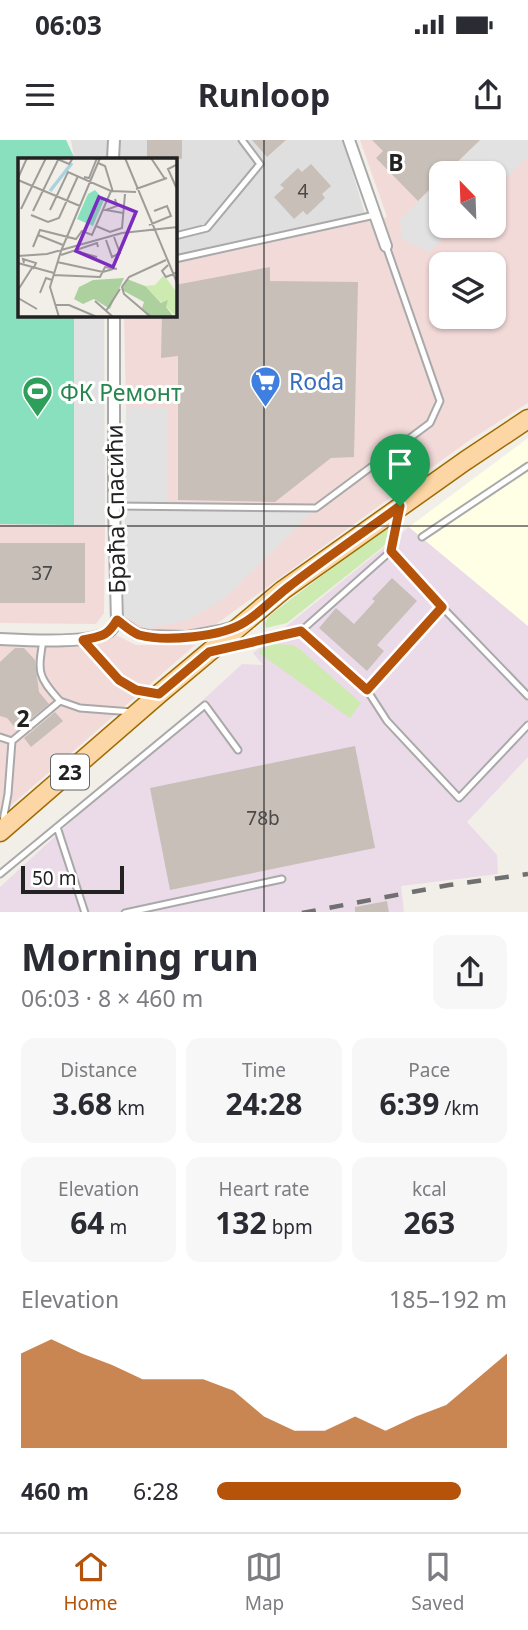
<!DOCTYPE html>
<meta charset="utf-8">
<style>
:root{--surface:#fff;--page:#f7f7f7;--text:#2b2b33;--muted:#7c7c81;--line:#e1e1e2;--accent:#b45309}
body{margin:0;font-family:"Noto Sans",sans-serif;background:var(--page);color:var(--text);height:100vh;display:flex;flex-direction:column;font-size:26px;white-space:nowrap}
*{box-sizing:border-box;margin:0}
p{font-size:23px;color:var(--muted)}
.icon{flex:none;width:38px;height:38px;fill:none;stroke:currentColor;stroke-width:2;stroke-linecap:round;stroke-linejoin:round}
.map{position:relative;height:772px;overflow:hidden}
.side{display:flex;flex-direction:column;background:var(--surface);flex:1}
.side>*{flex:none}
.needle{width:46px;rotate:337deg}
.tools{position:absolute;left:429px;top:21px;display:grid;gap:14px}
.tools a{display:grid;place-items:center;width:77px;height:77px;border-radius:14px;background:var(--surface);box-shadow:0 2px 5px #0004;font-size:35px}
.scale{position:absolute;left:21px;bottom:18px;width:103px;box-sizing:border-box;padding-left:7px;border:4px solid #222;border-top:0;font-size:19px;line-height:24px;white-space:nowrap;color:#222;-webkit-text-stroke:5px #fff;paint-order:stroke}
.pin{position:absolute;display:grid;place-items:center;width:60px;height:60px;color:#fff;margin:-72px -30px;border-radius:50% 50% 50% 0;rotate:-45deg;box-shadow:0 0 7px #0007}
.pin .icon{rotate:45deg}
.round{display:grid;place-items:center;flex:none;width:74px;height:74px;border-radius:14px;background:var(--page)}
.head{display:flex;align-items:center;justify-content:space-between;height:119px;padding:0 21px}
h1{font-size:38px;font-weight:700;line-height:52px}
.stats{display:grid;grid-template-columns:repeat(3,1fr);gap:10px;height:119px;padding:7px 21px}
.stats div{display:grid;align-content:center;border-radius:14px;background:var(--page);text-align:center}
.stats b{font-size:30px;font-weight:700}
.stats small{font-size:19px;font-weight:400}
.stats p{font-size:19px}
.chart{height:196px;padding:14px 21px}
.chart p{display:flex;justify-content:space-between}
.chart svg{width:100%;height:126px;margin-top:7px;fill:var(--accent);opacity:.7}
ul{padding:0 21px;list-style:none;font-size:23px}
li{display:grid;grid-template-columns:112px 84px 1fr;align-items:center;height:52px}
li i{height:18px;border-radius:9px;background:var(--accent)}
.status{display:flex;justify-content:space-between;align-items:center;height:49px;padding:0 35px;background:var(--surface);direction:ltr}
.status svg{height:19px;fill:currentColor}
header{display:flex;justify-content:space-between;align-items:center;height:91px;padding:0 21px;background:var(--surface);font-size:32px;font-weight:700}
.tab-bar{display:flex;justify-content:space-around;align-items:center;height:98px;border-top:2px solid var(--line);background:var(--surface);font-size:19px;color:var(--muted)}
.tab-bar a{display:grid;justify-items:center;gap:4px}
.tab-bar .active{color:var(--accent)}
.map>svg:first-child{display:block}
.residential{fill:#e0dfdf}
.commercial{fill:#f2dad9;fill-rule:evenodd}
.industrial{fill:#ebdbe8}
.education{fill:#ffffe5}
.grass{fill:#cdebb0}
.pitch{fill:#88e0be}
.parking{fill:#e2e2e2}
.building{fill:#c7bfb8}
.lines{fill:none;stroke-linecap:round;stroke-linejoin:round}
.service-casing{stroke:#a9a9a9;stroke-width:9}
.minor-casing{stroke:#a9a9a9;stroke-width:14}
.primary-casing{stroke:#a06b00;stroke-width:21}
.service{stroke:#fff;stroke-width:5}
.minor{stroke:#fff;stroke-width:10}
.primary{stroke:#fcd6a4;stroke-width:18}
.rail{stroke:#707070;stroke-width:4.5;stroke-dasharray:14 14;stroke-linecap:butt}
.route-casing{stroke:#fff;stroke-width:14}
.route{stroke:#b45309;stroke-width:9}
.grid{fill:none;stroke:#222;stroke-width:2;stroke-opacity:0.55}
.labels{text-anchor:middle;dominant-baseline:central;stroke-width:6;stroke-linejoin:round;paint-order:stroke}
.number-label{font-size:19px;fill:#4b4948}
.shield{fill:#fff;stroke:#646464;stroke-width:2}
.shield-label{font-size:21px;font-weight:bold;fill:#222}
.shop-label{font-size:23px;fill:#366cbe;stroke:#fff;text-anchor:start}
.leisure-label{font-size:23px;fill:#27864d;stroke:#fff;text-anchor:start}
.street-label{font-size:23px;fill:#222;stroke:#fff}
.inset-river{fill:none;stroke:#aad3df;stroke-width:3.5}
.inset-road{fill:none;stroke:#9f9d99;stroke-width:2}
.view{fill:#7b2cbf;fill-opacity:0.15;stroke:#7b2cbf;stroke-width:3.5}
.inset-edge{fill:none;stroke:#222;stroke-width:3.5}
.grid-label{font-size:23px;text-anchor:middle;font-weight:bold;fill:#222;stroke:#fff;stroke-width:6;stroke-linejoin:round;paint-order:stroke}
</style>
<div class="status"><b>06:03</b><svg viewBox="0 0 49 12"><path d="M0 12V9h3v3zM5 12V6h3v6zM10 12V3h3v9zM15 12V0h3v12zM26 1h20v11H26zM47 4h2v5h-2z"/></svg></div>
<header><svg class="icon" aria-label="menu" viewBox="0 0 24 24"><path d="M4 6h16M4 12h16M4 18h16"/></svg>Runloop<svg class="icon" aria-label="share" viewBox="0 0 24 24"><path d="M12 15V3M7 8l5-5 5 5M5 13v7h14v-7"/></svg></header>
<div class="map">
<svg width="528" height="773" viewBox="0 0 528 773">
<rect width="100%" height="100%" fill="#f2efe9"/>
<path class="residential" d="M71,0H343L367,81L175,122V19H109L74,17Z"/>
<path class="commercial" d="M360,0H528V263L467,302L215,485L184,490L148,491L134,486L124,475L126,267L124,175H175V122L387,77ZM441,33H494V86H441ZM441,124H494V177H441Z
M0,384L105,386L104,473L96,484L0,483Z
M116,495L136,505H195L0,675V506L97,503Z"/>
<path class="industrial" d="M409,387L528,486V617L467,682L497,715L498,734L401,746L404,772L0,773V747L242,524L263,525L253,513Z"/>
<path class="education" d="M528,298V486L409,387Z"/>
<path class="grass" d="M386,388L389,389L390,392L384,406L287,483L266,488L265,483L269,476L383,389Z
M272,504L293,505L301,510L361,563L350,578L259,513L260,510Z"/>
<path class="pitch" d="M0,0H66L74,17V19H19V175H74V385L0,384Z"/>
<path class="parking" d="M480,0H528V16L494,49V33H446Z
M441,38V86H456L429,112L402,99L400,80Z
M74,175H104L105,386L74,385Z
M126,267H168V367L316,368L223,460L185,481L146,488L124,475Z"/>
<path class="building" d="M147,0H182V19H147Z
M252,0H286L267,17Z
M372,0H480L446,33H441V38L418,61L376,18L383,11Z
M311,24L331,46L322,54L325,58L307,75L303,71L294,79L274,57L284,48L280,45L298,28L302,32Z
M270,127V141L358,142L354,317L331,318L275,362L178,360V216L161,218L162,175H175V145Z
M0,403H85V463H0Z
M392,438L417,461L377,505L384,511L367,531L319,488L336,468L354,484L375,461L372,459Z
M15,508H24L35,520L39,552L49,564L17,590L7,578L0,576V522Z
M55,572L63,581L31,607L24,598Z
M355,606L375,708L170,750L150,648Z
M387,761L389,773H355V767Z"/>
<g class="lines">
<defs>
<path id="service" d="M175,96L207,88L260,24L242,0
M175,119L375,75
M114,256L145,257
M115,366L316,368L430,283L440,261L386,106
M422,397L528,326
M391,411L442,467L528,556
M301,491L367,550L387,581L459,658L528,585
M83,500L119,540L136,550L153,553
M223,508L301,491L391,411L399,373
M367,550L442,467
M60,561L80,568L132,572
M0,597L12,601L60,561C37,536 38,532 43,500
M3,681L8,654L12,601
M57,687L85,773
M0,734L205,565L238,610
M125,773L282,739"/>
<path id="minor" d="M349,0L386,106
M113,19L114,0
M117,480L137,494L148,496L187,497L220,491L231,488
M0,499C22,500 97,505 111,490C114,487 115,483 117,480L114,366V175"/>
<path id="primary" d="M0,692L159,554L283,450L465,321L528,279"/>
</defs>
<use href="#service" class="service-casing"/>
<use href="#minor" class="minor-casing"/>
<use href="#primary" class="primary-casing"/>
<use href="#service" class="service"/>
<use href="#minor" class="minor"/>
<use href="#primary" class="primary"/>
<path class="rail" d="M302,773L449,745L528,734"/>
</g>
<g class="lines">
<defs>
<path id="route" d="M400,366L391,411L442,467L367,550L301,491L209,512L159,554L136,550L119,540L83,500C101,496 107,497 117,480C124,485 131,492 139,495C165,502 222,497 245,482C260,473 276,456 291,445C326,418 364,392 400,366Z"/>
</defs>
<use href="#route" class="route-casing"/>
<use href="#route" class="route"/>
</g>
<path class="grid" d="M264,0V773M0,386H528"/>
<defs>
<symbol id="supermarket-pin" viewBox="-11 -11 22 30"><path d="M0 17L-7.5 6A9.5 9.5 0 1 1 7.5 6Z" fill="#3f7fe0" stroke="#fff"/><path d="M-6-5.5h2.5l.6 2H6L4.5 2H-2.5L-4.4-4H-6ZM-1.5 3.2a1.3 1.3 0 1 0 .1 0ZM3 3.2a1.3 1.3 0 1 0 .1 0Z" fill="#fff"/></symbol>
<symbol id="stadium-pin" viewBox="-11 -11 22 30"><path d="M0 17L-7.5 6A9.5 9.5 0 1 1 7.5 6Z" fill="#2e9e5b" stroke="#fff"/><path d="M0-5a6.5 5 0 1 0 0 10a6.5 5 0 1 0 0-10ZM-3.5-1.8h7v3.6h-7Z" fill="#fff"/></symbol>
</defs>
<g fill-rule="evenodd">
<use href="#supermarket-pin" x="248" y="224" width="35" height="47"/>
<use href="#stadium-pin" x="20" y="234" width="35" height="47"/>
</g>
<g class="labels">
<g class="number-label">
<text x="303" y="51">4</text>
<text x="42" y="433">37</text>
<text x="263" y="678">78b</text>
</g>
<rect class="shield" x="51" y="614.5" width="38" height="35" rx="5"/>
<g class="shield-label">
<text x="70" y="632">23</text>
</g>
<g class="shop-label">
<text x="289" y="241">Roda</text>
</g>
<g class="leisure-label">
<text x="60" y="252">ФК Ремонт</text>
</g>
<g class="street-label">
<text transform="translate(115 369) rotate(-91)">Браћа Спасићи</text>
</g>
</g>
<g transform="translate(18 18)">
<rect width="159" height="159" fill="#f2efe9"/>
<path d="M146,117L159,135V159L126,128L137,127Z" fill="#cdebb0"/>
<path d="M106,120L92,151L76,141L65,146L56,141L61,129L75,122ZM109,121L127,128L143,145L150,142L148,149L156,159H130L124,150L126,144L104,132Z" fill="#add19e"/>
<path d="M77,32L86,42L75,68L59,61L70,36Z" fill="#88e0be"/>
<path class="inset-river" d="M32,33L54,5"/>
<path class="inset-road" d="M37,0L51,6L55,0M107,0L160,127M133,0L147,21M80,5L87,8L95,34M66,19L71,20L79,0M0,20L9,0M0,22L62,48M158,29L150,11L160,6M118,31L149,20M97,41L99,48L88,52L105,55M3,51L28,0M32,52L50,14L93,33L118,34M15,53L40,2M13,57L30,64L41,60L60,18M131,67L153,58L149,48L136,53M78,68L92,74L104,70L107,36M20,77L45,87M88,82L94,99L102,95L96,79M15,89L22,72L58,81L64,73L74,77L93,33M43,93L82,0M57,93L79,99M43,97L79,85L80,89M0,98L29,96L104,75L160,69M39,104L85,114L95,111M0,105L36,115M6,105L5,101L18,105L15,111M150,107L144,113L148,119L160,114M35,117L82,119L87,109L99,111M0,132L14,110M22,135L28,120L34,122M0,140L19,151M77,143L95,159M38,147H51L79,159M88,153L102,131M41,159L32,129L43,93M133,159L106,136L104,129L111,119L148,102"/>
<path class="view" d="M81,39L118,54L95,109L58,93Z"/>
<rect width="159" height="159" class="inset-edge"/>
</g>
<g class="grid-label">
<text x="396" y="31">B</text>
<text x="23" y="587">2</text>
</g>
</svg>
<div class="tools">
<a><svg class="needle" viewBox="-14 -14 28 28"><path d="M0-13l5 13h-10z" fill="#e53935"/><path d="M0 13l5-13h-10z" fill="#7c7c81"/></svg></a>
<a><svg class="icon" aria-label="layers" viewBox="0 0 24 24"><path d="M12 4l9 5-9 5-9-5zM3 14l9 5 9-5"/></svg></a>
</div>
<div class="scale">50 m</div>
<div class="pin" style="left:400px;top:366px;background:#1e9e55"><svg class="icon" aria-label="arrive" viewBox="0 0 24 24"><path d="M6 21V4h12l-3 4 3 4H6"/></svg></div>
</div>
<section class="side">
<div class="head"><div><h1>Morning run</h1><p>06:03 · 8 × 460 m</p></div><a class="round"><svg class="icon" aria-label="share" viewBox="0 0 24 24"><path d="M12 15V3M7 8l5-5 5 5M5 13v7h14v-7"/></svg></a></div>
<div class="stats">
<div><p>Distance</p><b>3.68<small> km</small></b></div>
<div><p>Time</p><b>24:28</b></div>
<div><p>Pace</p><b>6:39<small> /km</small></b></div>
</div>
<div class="stats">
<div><p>Elevation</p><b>64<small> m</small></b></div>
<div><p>Heart rate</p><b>132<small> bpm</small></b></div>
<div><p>kcal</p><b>263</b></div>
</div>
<div class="chart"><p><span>Elevation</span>185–192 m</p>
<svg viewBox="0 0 160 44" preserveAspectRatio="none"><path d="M0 44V11L10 6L20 11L30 15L40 20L50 20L60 20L70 24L80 33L90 38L100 38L110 33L120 38L130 33L140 29L150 20L160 11V44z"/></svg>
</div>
<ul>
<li><b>460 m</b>6:28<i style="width:84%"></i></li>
</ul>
</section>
<nav class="tab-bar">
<a class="active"><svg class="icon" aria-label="home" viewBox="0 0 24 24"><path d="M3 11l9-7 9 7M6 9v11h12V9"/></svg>Home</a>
<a><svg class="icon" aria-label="map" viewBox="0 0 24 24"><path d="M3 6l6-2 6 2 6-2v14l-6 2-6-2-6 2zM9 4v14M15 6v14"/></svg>Map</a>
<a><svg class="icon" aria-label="saved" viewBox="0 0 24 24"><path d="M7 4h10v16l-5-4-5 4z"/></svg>Saved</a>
</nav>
